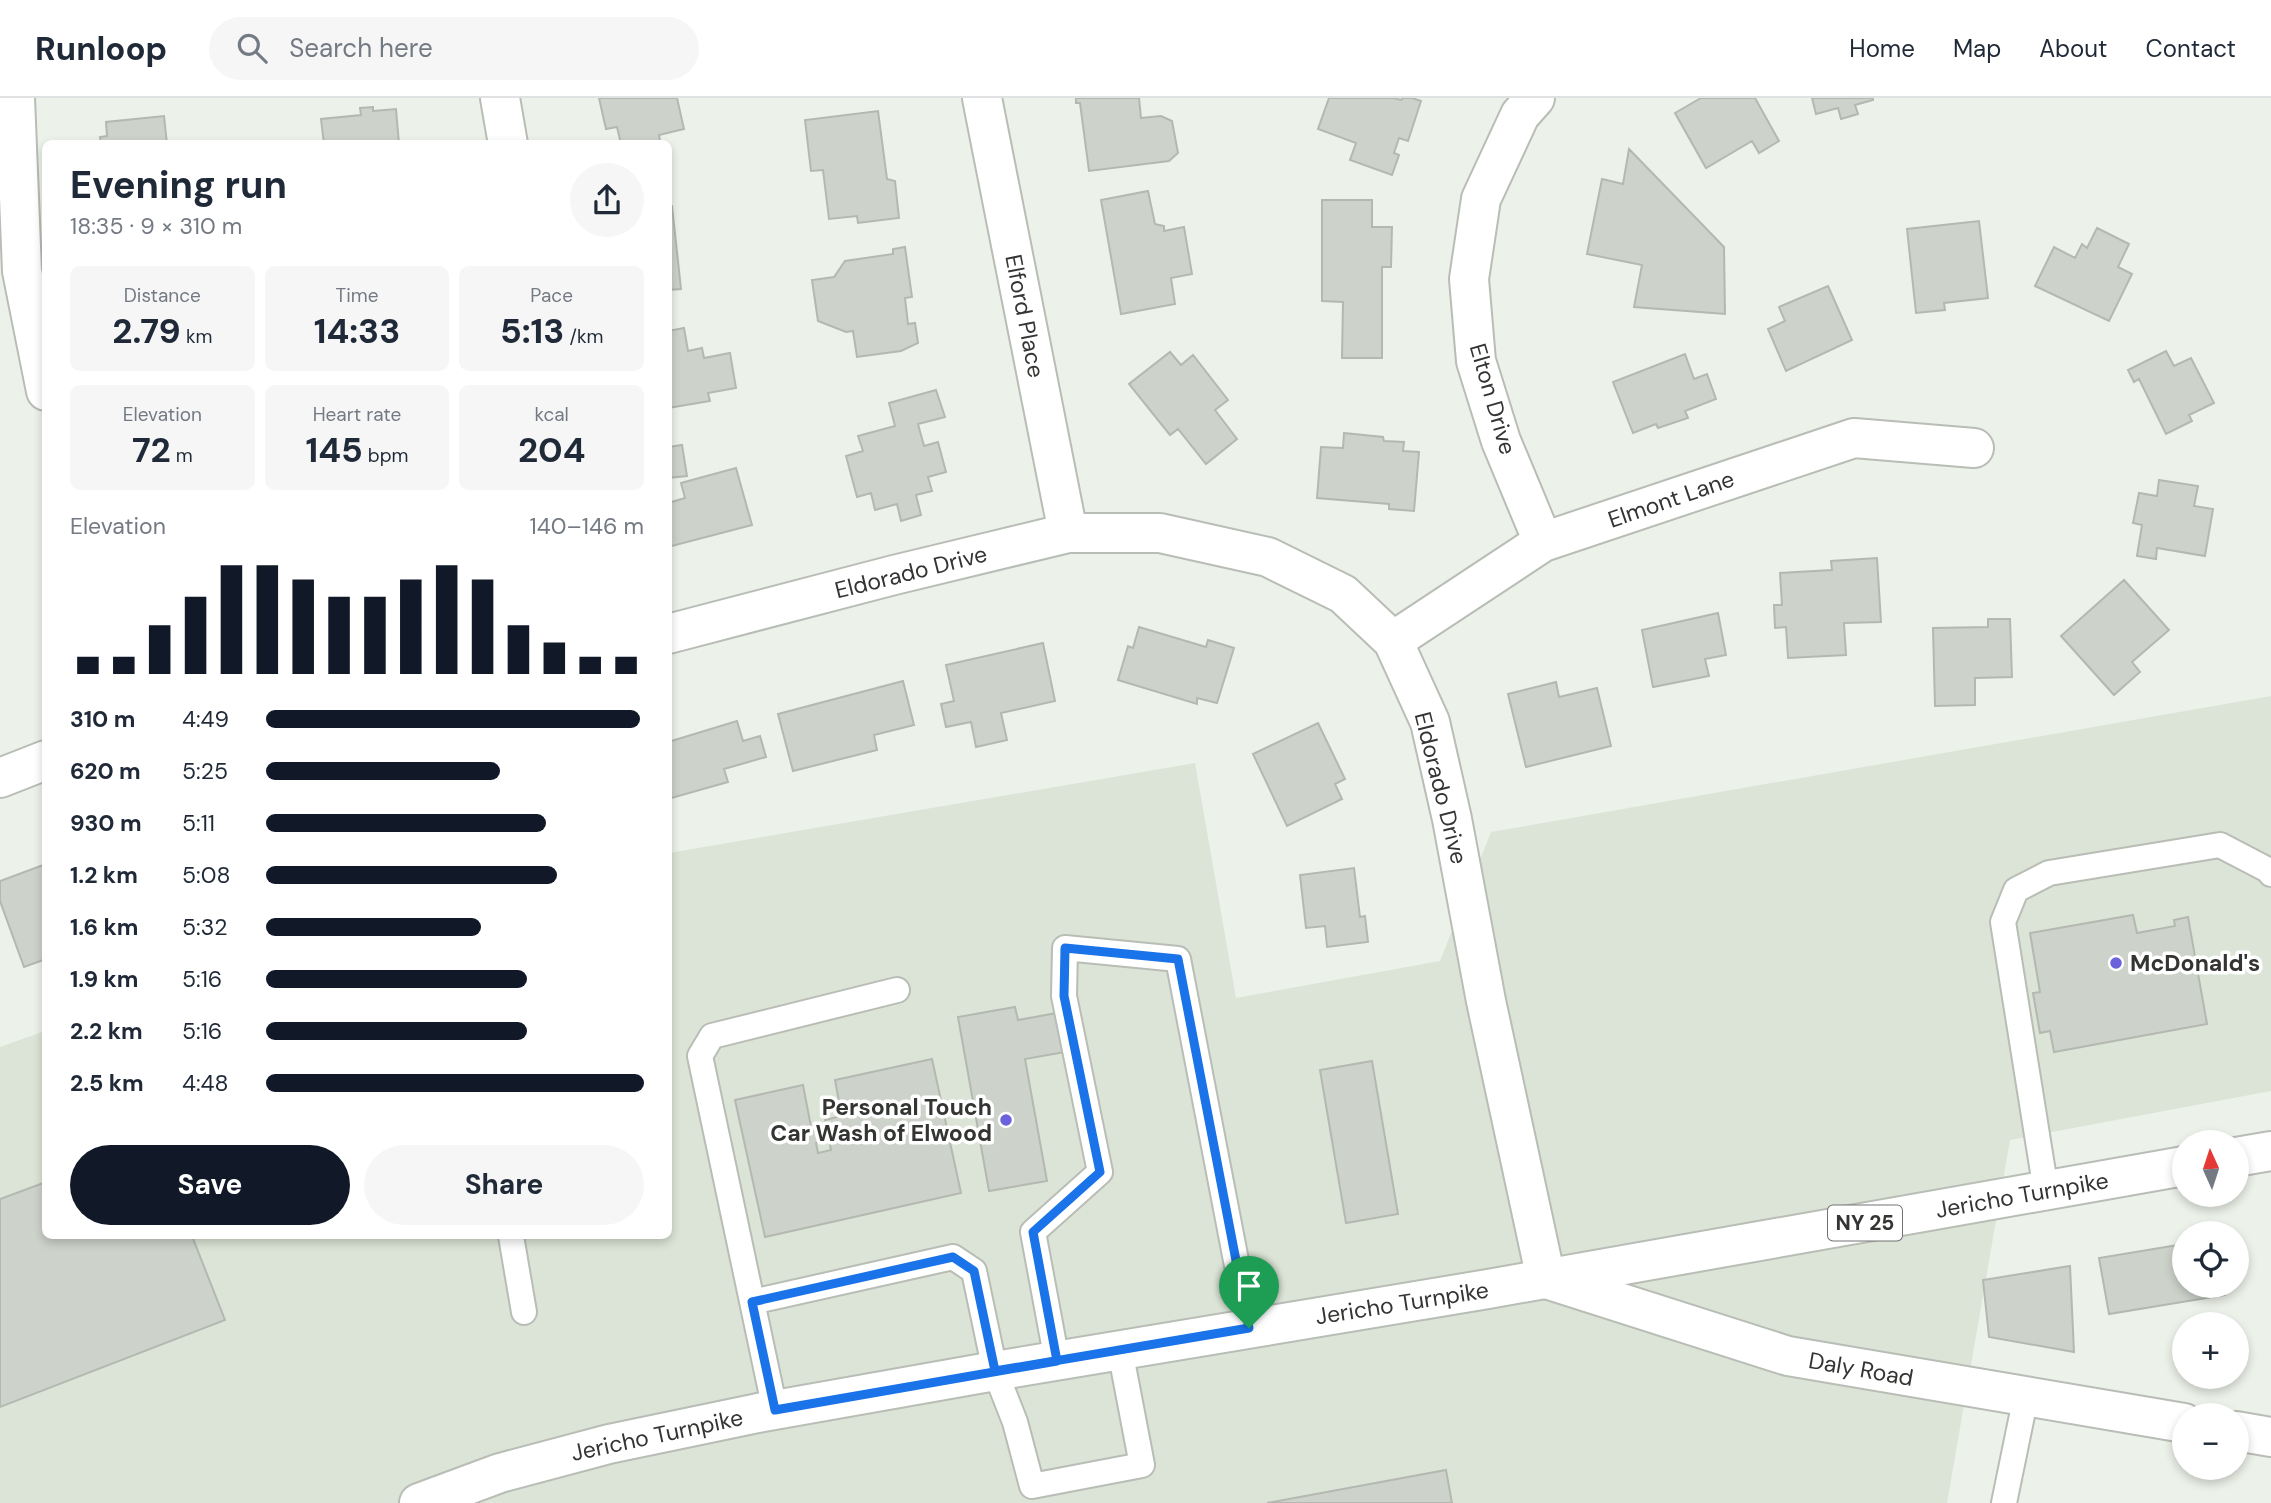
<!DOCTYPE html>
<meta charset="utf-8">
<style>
:root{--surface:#fff;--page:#f6f6f7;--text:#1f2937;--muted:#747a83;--line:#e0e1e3;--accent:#111827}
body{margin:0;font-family:"DM Sans",sans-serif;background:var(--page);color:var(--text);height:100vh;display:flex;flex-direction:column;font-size:26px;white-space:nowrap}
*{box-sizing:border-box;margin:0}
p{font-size:23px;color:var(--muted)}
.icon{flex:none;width:38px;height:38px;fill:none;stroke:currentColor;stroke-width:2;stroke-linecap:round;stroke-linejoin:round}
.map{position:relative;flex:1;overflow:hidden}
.panel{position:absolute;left:42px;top:42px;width:630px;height:1099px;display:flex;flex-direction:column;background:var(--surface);border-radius:10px;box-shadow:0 4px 10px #0003}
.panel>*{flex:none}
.needle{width:46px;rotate:357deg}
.tools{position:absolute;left:2172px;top:1032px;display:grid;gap:14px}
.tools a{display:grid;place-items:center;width:77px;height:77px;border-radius:50%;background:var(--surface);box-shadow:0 4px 10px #0003;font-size:35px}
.pin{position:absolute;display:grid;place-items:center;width:60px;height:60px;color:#fff;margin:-72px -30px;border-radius:50% 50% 50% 0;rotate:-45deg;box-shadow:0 0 7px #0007}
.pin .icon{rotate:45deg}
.round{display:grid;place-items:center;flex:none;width:74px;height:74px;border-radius:37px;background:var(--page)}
.headline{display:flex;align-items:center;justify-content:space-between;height:119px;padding:0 28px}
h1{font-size:38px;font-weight:700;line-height:52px}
.figures{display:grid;grid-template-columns:repeat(3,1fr);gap:10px;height:119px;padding:7px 28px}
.figures div{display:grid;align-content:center;border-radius:10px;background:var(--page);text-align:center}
.figures b{font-size:35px;font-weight:700}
.figures small{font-size:19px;font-weight:400}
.figures p{font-size:19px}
.chart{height:196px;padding:14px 28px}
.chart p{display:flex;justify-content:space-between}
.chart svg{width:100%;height:126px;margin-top:7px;stroke:var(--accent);stroke-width:6}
.primary-button{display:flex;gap:14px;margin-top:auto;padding:14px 28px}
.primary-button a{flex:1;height:80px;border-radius:42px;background:var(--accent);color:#fff;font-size:28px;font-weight:700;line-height:80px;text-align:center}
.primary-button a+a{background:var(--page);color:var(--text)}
ul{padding:0 28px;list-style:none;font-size:23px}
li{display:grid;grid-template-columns:112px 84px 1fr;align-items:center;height:52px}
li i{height:18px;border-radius:9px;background:var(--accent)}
header{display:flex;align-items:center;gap:42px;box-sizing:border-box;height:98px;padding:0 35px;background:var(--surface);border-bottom:2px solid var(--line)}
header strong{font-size:33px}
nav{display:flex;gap:38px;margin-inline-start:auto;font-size:24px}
.search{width:490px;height:63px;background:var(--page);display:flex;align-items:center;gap:18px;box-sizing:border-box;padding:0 24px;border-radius:38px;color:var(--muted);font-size:26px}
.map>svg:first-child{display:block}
.built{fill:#dbe4d6}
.building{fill:#cdd2ca;stroke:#b4b8b1;stroke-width:2}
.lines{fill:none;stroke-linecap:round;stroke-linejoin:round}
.service-casing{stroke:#b8bdb5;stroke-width:28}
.minor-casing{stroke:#b8bdb5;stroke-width:42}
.tertiary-casing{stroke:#b8bdb5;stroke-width:42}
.primary-casing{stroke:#b8bdb5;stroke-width:42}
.service{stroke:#fff;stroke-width:24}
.minor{stroke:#fff;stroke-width:38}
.tertiary{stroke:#fff;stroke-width:38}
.primary{stroke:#fff;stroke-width:38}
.route-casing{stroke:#fff;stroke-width:14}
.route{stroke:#1a73e8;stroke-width:9}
.poi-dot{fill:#6a63dc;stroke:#fff;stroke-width:2.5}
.labels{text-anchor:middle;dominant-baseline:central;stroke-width:7;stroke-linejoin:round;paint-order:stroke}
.shield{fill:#fff;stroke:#707270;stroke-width:2}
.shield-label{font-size:21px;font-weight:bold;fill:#333532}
.street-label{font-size:23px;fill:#333532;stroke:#fff}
.poi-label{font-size:23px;font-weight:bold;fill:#333532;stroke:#fff;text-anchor:start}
</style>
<header>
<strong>Runloop</strong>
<div class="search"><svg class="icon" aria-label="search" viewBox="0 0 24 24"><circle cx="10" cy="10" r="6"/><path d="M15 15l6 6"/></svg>Search here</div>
<nav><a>Home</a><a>Map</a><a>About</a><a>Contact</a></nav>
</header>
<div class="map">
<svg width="2271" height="1405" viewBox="0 0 2271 1405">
<rect width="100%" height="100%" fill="#ecf1e9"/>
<path class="built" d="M2271,598V993L2010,1042L1947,1405H0V949L45,933L46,1138H668L669,755L1195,665L1236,900L1440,863L1491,734Z"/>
<path class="building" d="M599,0H677L684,31L659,37L660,43L649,46H621L617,29L606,31Z
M1076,0H1139L1141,20L1161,18L1172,23L1178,55L1169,63L1089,73L1080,5H1076Z
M1329,0H1394L1401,2L1403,0H1412L1421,3L1408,43L1399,40L1394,55L1399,57L1392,77L1350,62L1356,45L1318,31Z
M1701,0H1755L1779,43L1759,55L1752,43L1706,70L1675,15Z
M1812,0H1873V2L1855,7L1858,16L1841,21L1838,10L1816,16Z
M373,9V13L396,11L399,46H324L321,21L361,17L360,10Z
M878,13L887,81L895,83L899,120L858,125L857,118L829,121L823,72L811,73L805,22Z
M164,18L167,46H101L100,39L107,38L106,24Z
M1629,51L1724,149L1725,216L1634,209L1642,167L1587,156L1602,81L1623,86Z
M1148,93L1155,126L1164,128V133L1184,129L1192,176L1171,180L1175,206L1121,216L1101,102Z
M1322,102H1372V129H1392L1391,169H1382V260H1342L1343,204L1322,203Z
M672,108L681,191L668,192V109Z
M1979,123L1988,200L1944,205L1945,212L1916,215L1907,131Z
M2097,130L2129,146L2118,169L2132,176L2109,223L2035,188L2054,149L2075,160L2082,146L2087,150Z
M905,149L912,199L905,200L908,226L915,225L918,245L901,253L857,259L853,233L846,234L818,223L812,182L834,179L845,163L893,156V151Z
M1828,188L1852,242L1786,273L1768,231L1785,223L1779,209Z
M684,230L688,253L702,250L704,260L730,255L736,290L708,295L710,303L668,310V233Z
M2166,253L2174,268L2191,260L2214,305L2189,317L2192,323L2166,336L2139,281L2134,284L2128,272Z
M1170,254L1181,267L1193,257L1228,302L1215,312L1237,341L1206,366L1178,331L1170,337L1129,286Z
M1685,256L1694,281L1707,276L1716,301L1685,313L1688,320L1658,330L1656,326L1633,335L1613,284Z
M936,292L945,319L918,326L924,348L938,344L946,374L928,379L932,393L916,397L921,417L901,423L897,406L875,412L871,395L857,399L846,358L863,353L858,338L895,328L889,305Z
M1344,335L1383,339L1384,343L1404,344L1403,353L1419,354L1414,413L1389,411V406L1317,400L1321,349L1343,350Z
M682,347L687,378L668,380V349Z
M736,370L752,427L668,449V405L685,400L681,385Z
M2159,382L2198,388L2194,408L2213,411L2205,458L2157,450L2156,461L2137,458L2142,427L2133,425L2139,395L2157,398Z
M1877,460L1881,524L1844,525L1846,557L1788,560L1786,529L1775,530L1774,507H1782L1780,475L1832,472L1831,463Z
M2124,482L2169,532L2132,564L2140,574L2114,597L2061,538Z
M1718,515L1726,557L1705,561L1709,578L1653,589L1642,532Z
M1988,521H2010L2012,579L1975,580V607L1935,608L1933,530L1988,529Z
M1139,529L1206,549L1208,542L1234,550L1217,605L1197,600V606L1118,582L1128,548L1133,550Z
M1043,545L1055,603L1001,615L1007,642L976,649L971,624L946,629L941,606L954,603L946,567Z
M903,583L914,627L874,637L877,652L793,673L778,616Z
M1556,584L1559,599L1597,590L1611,648L1526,669L1508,596Z
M737,623L743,643L760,638L766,659L724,671L728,684L668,701V644Z
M1318,625L1345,681L1335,686L1342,701L1287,728L1253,656Z
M46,766V861L24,869L0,803V783Z
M1354,770L1360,819L1365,818L1368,844L1327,849L1325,828L1306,830L1300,777Z
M2133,817L2137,835L2175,828L2174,822L2188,819L2207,926L2054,954L2050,933L2040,935L2033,895L2040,894L2030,835Z
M1015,909L1018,922L1057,915L1065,954L1025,961L1047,1083L989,1093L958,919Z
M932,961L961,1095L765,1139L735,1002L803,987L812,1034L823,1031L825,1043L816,1045L818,1055L831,1052L825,1022L837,1019L835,1010L840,1009L835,982Z
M1372,963L1398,1116L1346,1125L1320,972Z
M46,1084V1138H192L225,1222L0,1309V1101Z
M2184,1146V1188H2223L2225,1197L2109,1216L2099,1160Z
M2070,1168L2074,1254L1989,1239L1983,1182Z
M1446,1372L1452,1405H1267Z"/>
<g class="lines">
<defs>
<path id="service" d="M2046,1093L2003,824L2016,792L2049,775L2220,747L2268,772L2271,776
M511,1138L524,1214
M752,1204L953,1159L974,1173L995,1273L1015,1324L1032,1388L1142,1367L1120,1252
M1057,1263L1033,1134L1100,1074L1064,898L1065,850L1178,861L1249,1230
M775,1312L700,958L712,938L897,892
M2004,1405L2026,1298"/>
<path id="minor" d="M15,0L22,173L46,293
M500,0L508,46
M982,0L1068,435
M1535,0L1520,17L1481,101L1469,181L1476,263L1501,343L1543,444
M668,536L894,477L1068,435H1160L1268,459L1343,496L1393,543L1430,624L1452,721L1486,903L1546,1181
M1393,543L1543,444L1854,340L1974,350
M0,680L46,662"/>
<path id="tertiary" d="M1546,1181L1788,1258L2184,1325
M2236,1333L2271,1339"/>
<path id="primary" d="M2236,1059L2271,1053
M419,1405L500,1375L609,1346L758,1315L995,1273L1488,1191L2184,1068"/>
</defs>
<use href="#service" class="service-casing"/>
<use href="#minor" class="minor-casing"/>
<use href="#tertiary" class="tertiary-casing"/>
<use href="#primary" class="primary-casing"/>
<use href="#service" class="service"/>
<use href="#minor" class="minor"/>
<use href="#tertiary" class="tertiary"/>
<use href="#primary" class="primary"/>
</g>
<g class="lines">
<defs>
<path id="route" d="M1249,1230L995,1273L974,1173L953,1159L752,1204L775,1312L1057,1263L1033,1134L1100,1074L1064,898L1065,850L1178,861L1249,1230"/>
</defs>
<use href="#route" class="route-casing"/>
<use href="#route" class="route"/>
</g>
<g class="poi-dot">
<circle cx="2116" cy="865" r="7"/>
<circle cx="1006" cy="1022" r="7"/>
</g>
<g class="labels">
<rect class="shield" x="1828" y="1107.5" width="74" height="35" rx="5"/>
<g class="shield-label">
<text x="1865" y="1125">NY 25</text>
</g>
<g class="street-label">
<text transform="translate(1025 218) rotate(79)">Elford Place</text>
<text transform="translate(1493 301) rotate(74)">Elton Drive</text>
<text transform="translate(1671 401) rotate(-19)">Elmont Lane</text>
<text transform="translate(911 474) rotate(-14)">Eldorado Drive</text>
<text transform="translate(1441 690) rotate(76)">Eldorado Drive</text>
<text transform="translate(2022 1097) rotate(-10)">Jericho Turnpike</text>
<text transform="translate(1402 1205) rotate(-9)">Jericho Turnpike</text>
<text transform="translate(1861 1271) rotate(10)">Daly Road</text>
<text transform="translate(657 1337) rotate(-12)">Jericho Turnpike</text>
</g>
<g class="poi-label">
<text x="2130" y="865">McDonald's</text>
<text x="992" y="1009" text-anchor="end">Personal Touch<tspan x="992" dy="26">Car Wash of Elwood</tspan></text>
</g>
</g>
</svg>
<div class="tools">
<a><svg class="needle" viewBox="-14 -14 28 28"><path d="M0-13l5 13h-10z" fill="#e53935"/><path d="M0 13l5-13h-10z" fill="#747a83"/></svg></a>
<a><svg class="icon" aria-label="locate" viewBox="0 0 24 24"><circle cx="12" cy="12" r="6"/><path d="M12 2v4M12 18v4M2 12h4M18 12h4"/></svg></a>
<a>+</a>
<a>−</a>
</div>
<div class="pin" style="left:1249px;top:1230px;background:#1e9e55"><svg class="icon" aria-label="arrive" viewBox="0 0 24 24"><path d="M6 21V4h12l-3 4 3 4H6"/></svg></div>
<section class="panel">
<div class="headline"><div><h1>Evening run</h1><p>18:35 · 9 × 310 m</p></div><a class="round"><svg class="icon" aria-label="share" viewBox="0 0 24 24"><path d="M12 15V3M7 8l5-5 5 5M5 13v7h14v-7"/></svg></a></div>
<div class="figures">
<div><p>Distance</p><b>2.79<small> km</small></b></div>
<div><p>Time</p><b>14:33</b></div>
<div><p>Pace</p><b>5:13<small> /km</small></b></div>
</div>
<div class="figures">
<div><p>Elevation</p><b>72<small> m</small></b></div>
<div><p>Heart rate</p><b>145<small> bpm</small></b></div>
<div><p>kcal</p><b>204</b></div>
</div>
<div class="chart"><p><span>Elevation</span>140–146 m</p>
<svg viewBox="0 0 160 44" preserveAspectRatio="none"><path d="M5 44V38M15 44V38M25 44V27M35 44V17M45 44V6M55 44V6M65 44V11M75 44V17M85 44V17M95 44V11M105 44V6M115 44V11M125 44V27M135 44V33M145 44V38M155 44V38"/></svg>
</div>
<ul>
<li><b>310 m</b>4:49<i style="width:99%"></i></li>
<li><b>620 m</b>5:25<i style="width:62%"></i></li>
<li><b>930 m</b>5:11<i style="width:74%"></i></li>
<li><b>1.2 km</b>5:08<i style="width:77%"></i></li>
<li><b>1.6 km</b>5:32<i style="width:57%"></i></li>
<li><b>1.9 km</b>5:16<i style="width:69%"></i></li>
<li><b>2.2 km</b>5:16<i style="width:69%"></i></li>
<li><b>2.5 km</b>4:48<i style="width:100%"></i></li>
</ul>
<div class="primary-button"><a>Save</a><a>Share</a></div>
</section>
</div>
